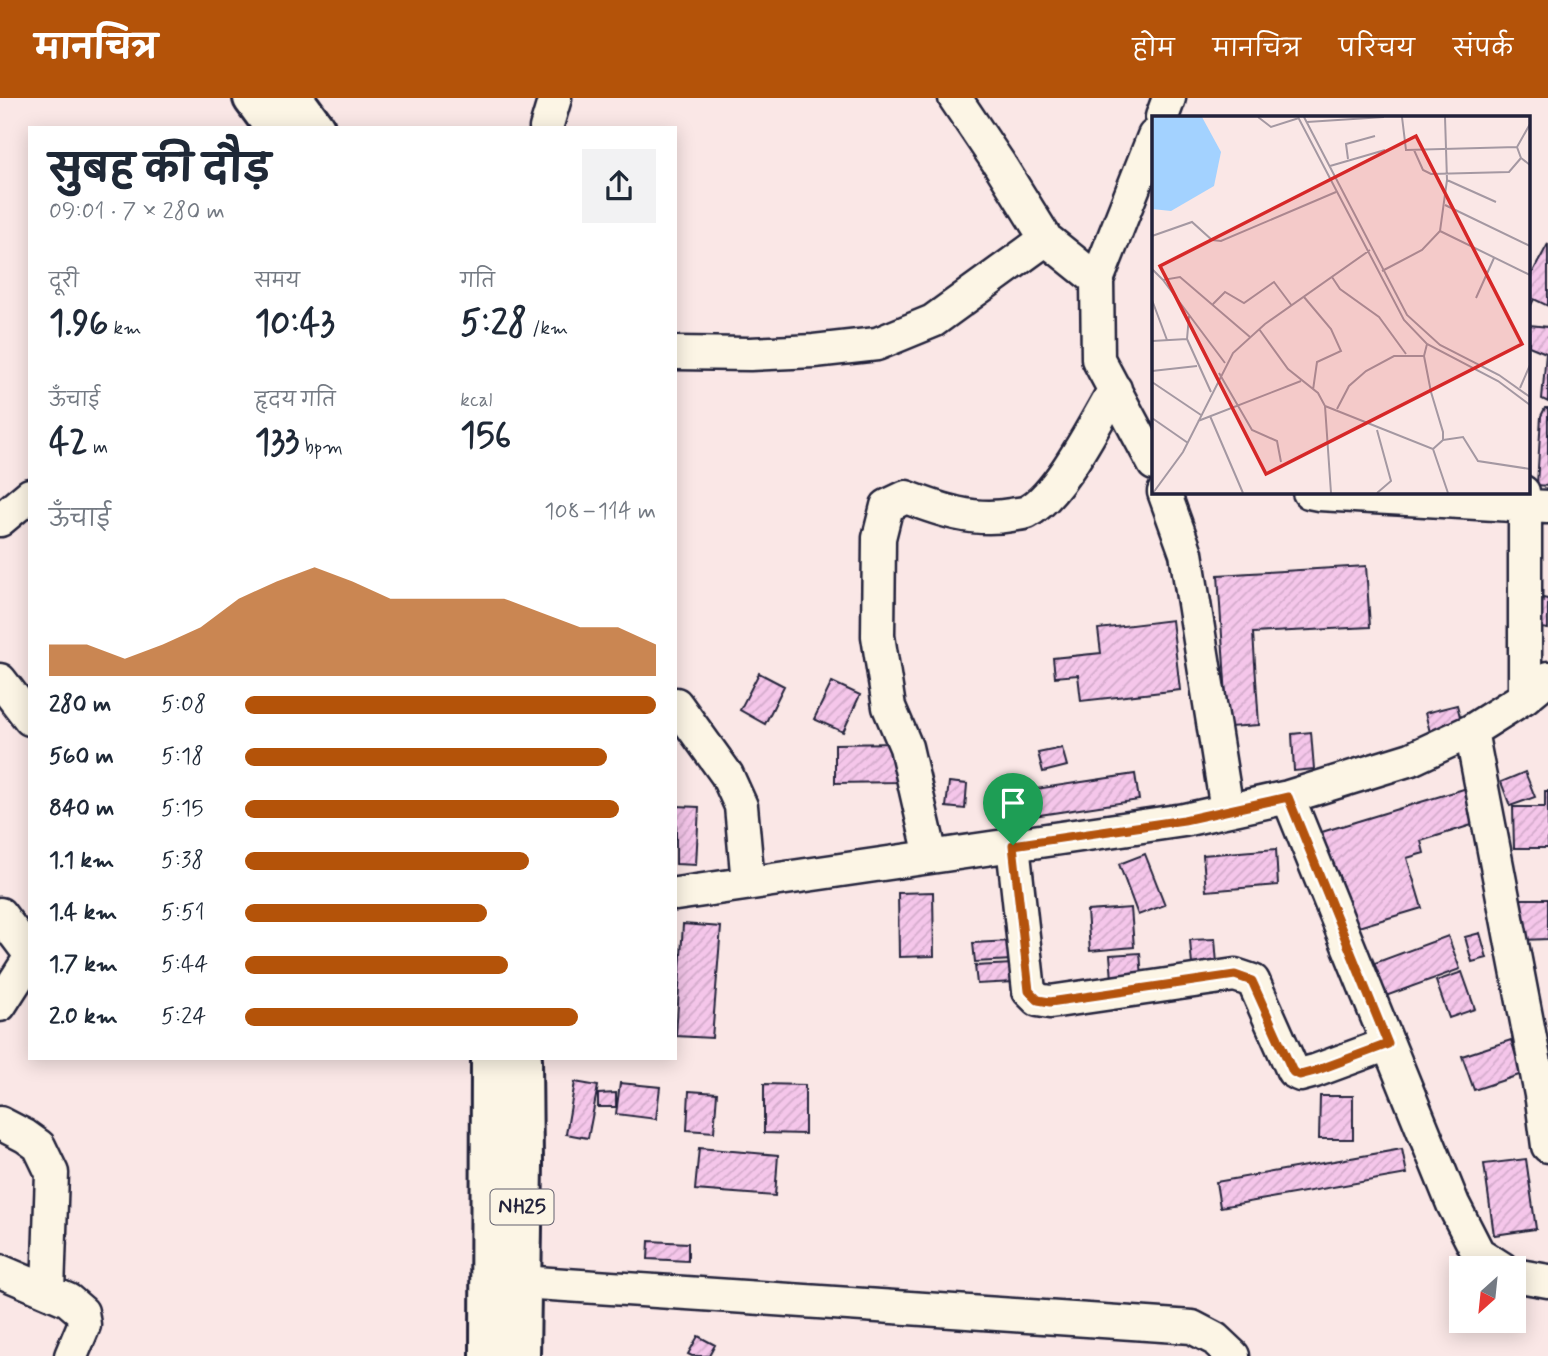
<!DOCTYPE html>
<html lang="hi">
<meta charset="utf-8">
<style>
:root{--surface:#fff;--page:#f2f2f3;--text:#1f2937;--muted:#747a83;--accent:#b45309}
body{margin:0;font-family:Mynerve,"Playpen Sans Deva",sans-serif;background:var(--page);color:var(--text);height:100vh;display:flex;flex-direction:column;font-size:26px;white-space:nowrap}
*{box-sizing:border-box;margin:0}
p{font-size:23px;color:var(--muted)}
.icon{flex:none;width:38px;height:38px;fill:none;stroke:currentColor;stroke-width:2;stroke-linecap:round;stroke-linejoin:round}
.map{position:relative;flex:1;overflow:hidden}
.sheet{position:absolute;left:28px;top:28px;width:649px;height:934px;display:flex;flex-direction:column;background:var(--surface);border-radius:0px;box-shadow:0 4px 18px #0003}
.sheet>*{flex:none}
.needle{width:46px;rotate:207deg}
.fabs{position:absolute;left:1449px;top:1158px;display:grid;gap:14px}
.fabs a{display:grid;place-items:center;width:77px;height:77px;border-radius:0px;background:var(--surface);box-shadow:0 4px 18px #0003;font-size:35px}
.pin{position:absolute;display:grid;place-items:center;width:60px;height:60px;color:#fff;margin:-72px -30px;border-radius:50% 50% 50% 0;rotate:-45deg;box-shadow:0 0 7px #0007}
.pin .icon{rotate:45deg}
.round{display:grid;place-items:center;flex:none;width:74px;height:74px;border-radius:0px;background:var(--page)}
.summary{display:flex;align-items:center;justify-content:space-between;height:119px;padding:0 21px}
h1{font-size:38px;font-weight:700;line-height:52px}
.figures{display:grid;grid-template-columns:repeat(3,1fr);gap:10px;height:119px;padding:7px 21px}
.figures div{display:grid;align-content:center}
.figures b{font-size:35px;font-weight:700}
.figures small{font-size:19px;font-weight:400}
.figures p{font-size:19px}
.chart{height:196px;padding:14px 21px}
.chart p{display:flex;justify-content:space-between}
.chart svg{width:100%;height:126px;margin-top:7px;fill:var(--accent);opacity:.7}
ul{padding:0 21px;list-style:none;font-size:23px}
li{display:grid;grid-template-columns:112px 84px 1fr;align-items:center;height:52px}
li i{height:18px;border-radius:9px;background:var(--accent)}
header{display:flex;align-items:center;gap:42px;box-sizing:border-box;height:98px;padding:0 35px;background:var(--accent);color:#fff}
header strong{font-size:33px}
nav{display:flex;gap:38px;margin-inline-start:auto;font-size:24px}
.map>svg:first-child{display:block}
.building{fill:url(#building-hatch);stroke:#22223b;stroke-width:2}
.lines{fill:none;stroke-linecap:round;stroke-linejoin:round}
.minor-casing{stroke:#22223b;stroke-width:37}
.major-casing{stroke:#22223b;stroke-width:44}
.minor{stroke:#fcf5e5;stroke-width:32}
.major{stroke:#fcf5e5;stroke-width:38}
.route-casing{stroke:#fff;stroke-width:14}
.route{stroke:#b45309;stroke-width:9}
.labels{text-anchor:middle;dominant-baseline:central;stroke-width:6;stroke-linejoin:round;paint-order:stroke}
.shield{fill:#fcf5e5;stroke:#63616e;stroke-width:2}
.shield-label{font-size:21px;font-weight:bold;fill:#22223b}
.inset-road{fill:none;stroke:#a498a2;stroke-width:2}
.view{fill:#d62828;fill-opacity:0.15;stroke:#d62828;stroke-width:3.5}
.inset-edge{fill:none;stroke:#22223b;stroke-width:3.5}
</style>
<header>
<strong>मानचित्र</strong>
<nav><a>होम</a><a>मानचित्र</a><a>परिचय</a><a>संपर्क</a></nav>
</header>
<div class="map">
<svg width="1548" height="1258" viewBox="0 0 1548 1258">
<defs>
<pattern id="building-hatch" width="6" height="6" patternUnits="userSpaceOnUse" patternTransform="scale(1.75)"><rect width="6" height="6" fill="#f5c6ea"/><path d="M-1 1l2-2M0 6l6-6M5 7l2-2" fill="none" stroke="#d2aaca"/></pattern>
</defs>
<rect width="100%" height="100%" fill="#fae7e6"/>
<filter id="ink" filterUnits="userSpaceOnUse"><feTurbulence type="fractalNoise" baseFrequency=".0143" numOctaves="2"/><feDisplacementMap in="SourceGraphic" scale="14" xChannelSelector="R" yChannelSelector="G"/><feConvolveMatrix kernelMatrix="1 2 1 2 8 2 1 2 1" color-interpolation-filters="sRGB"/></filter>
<g filter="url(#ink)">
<path class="building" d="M1548,146V208L1534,201L1529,211V181Z
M1529,227L1548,229V304L1542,301L1546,255L1529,248Z
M1545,310H1548V388L1537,387L1541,318Z
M1366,468L1370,529L1253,535L1259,627L1228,629L1218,477Z
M1543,500L1548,501V531L1537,529Z
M1172,522L1180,592L1081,603L1078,577L1055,579L1053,560L1101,555L1098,531Z
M759,575L784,588L765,626L740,612Z
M832,584L860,597L843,634L814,621Z
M1457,607L1463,630L1431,638L1425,615Z
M1311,634L1314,671L1294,673L1292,636Z
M898,645L899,684L835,685V646Z
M1062,650L1067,668L1043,674L1038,655Z
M1525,674L1535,699L1510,708L1501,684Z
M1135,676L1139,702L1033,718L1029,692Z
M949,684L967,686L965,711L946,709Z
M1467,690L1478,725L1421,743L1424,755L1407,760L1422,810L1355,830L1338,775L1325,779L1312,737Z
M1545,693H1548V750H1514L1513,709H1545Z
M676,708L699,709L696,767L676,766Z
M1276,751L1278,787L1206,793L1203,757Z
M1145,756L1165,807L1138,817L1119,766Z
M933,794L934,858L899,859L898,795Z
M1520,801H1548V841L1522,842Z
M1131,810L1134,849L1090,853L1087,813Z
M683,826L721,829L712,940L676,938Z
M1480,835L1487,860L1472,864L1465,839Z
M1448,838L1460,871L1383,899L1372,866Z
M1215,841L1218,878L1193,880L1190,842Z
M1011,843L1012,862L975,864L973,845Z
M1140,855L1142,879L1112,881L1110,857Z
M1013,866L1014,884L977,886L975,868Z
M1462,874L1475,911L1449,920L1436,883Z
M1511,942L1522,976L1474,992L1462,958Z
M575,984L598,988L588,1040L566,1036Z
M620,985L660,989L656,1021L616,1016Z
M764,986L805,987V1036L764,1035Z
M689,993L717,995L714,1034L687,1032Z
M616,995V1009H598V996Z
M1320,998H1353V1041H1319Z
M699,1050L778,1057L775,1098L695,1092Z
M1402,1051L1407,1076L1220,1109L1216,1084Z
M1526,1061L1536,1131L1494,1137L1484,1066Z
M649,1143L688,1145V1163L648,1161Z
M698,1238L715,1247L709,1258H692L688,1256Z"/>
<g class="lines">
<defs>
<path id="minor" d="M955,0L1000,67L1046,141L1097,182
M1162,19L1169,0
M546,30L555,0
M1154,38L1097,182L1098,261L1154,366
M676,255L750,256L814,253L877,246L933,223L1046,141
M1164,394L1186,455L1227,712
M1309,394L1319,396L1548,409
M1523,394L1525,408V599
M0,422L30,397
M0,582L30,621
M676,606L727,677L741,708L748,785
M1471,633L1542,1002L1548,1048
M1288,699L1453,1106L1478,1155L1503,1171
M1013,747L1029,893L1038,902L1050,904L1235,877L1253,883L1293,973L1300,977L1315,973L1388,946
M931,758L906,649L889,609L878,538L879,440L887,408L906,399C940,412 974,424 1011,417C1016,416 1022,416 1027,414C1059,398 1096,323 1115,291
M676,796L1184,722L1288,699L1411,661L1471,633L1525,599L1548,580
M0,816L30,856
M0,907L30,860
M0,1025L25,1038L39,1048L52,1075L48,1193
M0,1173L68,1202L82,1214L84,1227L71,1258
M1514,1177L1548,1183
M521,1184L1192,1229L1215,1241L1233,1258"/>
<path id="major" d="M253,0L275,30
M293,0L315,30
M490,1258L491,961
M520,1258L523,1066L522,961"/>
</defs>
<use href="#minor" class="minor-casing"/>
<use href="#major" class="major-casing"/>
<use href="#minor" class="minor"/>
<use href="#major" class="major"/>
</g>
</g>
<g class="lines" filter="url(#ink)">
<defs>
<path id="route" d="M1288,699L1388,946L1315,973L1300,977L1293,974L1252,883L1235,877L1050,904L1038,902L1029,893L1013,747L1184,722Z"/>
</defs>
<use href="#route" class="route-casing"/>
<use href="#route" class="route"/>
</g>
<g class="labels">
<rect class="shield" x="490.5" y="1091.5" width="63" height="35" rx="5"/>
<g class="shield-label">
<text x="522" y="1109">NH25</text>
</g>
</g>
<g transform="translate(1152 18)">
<rect width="378" height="378" fill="#fae7e6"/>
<path d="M0,1H50L69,36L62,70L19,95L0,93Z" fill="#a3d2ff"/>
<path class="inset-road" d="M106,1L119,11L147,2M146,1L252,204L275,228L346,265L378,289M152,1L255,199L288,229L347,259L378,281M250,1L254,34L365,31M155,6L232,1M378,8L365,31L369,42L378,49M262,34L271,54L279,58L357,56L369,42M196,43L194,28L223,20M178,50L233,34M295,64L344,86M293,89L378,130M288,115L378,159M0,120L40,106L60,124L69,125L184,76M0,153L11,164L28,161L98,221M230,155L270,134L288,115L295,64L293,1M180,161L188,173L227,201L254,238M11,164L73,247M152,181L179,213L189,235L165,246L161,274M324,182L342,142M0,184L15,224M61,188L73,176L92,187L122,166L140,190M37,200L35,223L59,276M107,213L136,253L166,277L173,290L179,377M0,225L35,223M275,228L272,240L279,276L291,316V324L281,333M0,255L45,250M67,257L100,314L125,325L129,346M0,266L49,299M368,272L378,249M173,290L281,333L296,377M185,293L197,270L214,255L242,240H272M58,300L91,377M0,302L36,327M46,305L149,265M291,324L311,321L326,345L378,353M1,377L31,336L81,237L113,208L218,134M225,377L239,365L225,314"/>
<path class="view" d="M264,20L370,228L114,358L8,150Z"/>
<rect width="378" height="378" class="inset-edge"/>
</g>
</svg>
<div class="fabs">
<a><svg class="needle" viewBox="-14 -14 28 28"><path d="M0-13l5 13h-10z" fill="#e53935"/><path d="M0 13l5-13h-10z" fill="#747a83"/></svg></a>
</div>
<div class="pin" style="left:1013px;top:747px;background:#1e9e55"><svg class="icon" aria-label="arrive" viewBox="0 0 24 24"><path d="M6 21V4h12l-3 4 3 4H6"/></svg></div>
<section class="sheet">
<div class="summary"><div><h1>सुबह की दौड़</h1><p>09:01 · 7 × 280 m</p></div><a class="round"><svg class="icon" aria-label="share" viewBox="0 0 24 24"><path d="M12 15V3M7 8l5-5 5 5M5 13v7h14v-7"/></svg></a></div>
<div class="figures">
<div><p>दूरी</p><b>1.96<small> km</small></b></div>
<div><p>समय</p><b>10:43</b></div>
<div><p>गति</p><b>5:28<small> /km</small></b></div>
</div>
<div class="figures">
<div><p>ऊँचाई</p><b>42<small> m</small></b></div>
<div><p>हृदय गति</p><b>133<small> bpm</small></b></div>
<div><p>kcal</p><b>156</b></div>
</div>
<div class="chart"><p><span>ऊँचाई</span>108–114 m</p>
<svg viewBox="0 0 160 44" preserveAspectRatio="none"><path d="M0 44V33L10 33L20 38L30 33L40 27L50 17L60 11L70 6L80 11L90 17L100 17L110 17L120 17L130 22L140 27L150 27L160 33V44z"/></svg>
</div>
<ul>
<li><b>280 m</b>5:08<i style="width:100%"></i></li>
<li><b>560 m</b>5:18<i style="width:88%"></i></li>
<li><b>840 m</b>5:15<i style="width:91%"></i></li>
<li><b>1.1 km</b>5:38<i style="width:69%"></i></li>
<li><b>1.4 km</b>5:51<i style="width:59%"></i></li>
<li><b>1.7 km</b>5:44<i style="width:64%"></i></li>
<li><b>2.0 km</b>5:24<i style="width:81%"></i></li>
</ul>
</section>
</div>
